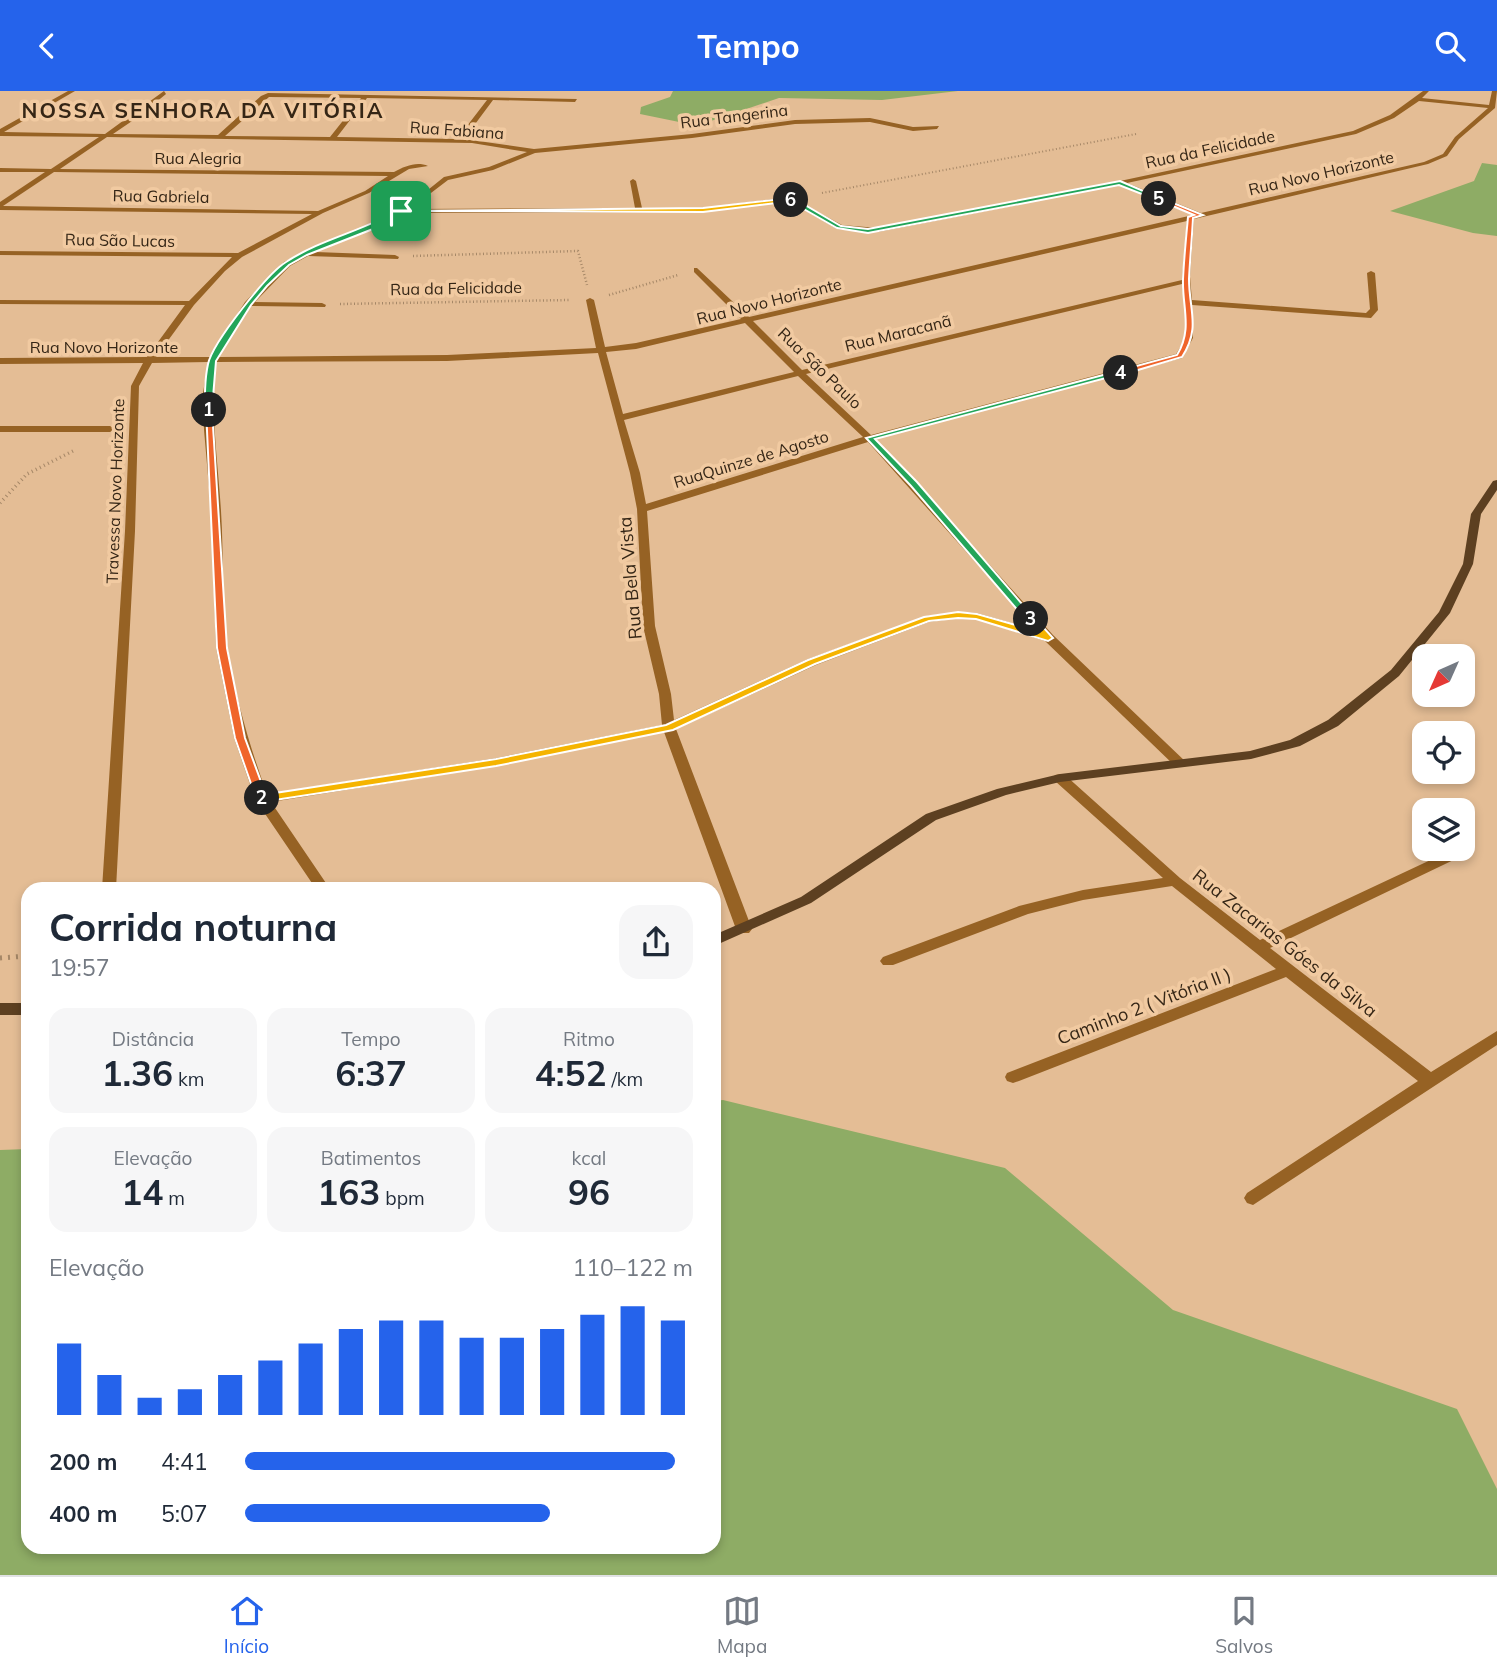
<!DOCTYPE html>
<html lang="pt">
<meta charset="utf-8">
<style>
:root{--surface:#fff;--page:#f6f6f7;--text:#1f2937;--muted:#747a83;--line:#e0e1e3;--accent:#2563eb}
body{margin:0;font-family:Mulish,sans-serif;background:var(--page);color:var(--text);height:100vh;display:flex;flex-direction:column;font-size:26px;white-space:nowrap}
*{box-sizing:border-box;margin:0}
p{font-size:23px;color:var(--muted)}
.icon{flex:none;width:38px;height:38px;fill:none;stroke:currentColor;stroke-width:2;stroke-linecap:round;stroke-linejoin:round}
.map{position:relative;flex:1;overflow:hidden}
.drawer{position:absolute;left:21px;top:791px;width:700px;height:672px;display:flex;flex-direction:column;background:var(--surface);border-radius:21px;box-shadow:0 4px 10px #0003}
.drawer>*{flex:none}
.needle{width:46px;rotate:225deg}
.buttons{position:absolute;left:1412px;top:553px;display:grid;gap:14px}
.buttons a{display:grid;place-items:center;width:63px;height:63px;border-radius:14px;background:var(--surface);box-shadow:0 4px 10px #0003;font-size:35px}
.pin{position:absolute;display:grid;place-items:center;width:60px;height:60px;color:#fff;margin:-30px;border-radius:14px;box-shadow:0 4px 10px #0006}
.km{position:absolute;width:35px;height:35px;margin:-18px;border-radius:50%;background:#222;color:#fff;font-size:19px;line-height:35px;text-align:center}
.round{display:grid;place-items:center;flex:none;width:74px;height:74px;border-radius:21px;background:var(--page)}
.headline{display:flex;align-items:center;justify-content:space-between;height:119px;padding:0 28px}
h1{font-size:38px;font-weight:700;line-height:52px}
.figures{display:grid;grid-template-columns:repeat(3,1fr);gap:10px;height:119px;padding:7px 28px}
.figures div{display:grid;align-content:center;border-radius:18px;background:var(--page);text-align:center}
.figures b{font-size:35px;font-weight:700}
.figures small{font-size:19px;font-weight:400}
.figures p{font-size:19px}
.chart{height:196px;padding:14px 28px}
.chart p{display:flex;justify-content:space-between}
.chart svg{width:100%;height:126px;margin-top:7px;stroke:var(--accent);stroke-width:6}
ul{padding:0 28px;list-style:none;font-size:23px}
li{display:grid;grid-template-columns:112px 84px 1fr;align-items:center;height:52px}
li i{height:18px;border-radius:9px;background:var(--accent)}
header{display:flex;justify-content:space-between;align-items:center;height:91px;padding:0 28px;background:var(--accent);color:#fff;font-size:32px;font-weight:700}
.tabs{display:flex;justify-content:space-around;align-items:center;height:98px;border-top:2px solid var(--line);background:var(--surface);font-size:19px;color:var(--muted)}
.tabs a{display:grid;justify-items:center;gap:4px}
.tabs .selected{color:var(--accent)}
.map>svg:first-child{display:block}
.green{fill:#8eac65}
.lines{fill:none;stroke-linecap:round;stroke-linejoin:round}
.path-far3{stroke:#a58767;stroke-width:2;stroke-dasharray:1 2.5;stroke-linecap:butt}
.path-far2{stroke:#a58767;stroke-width:2.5;stroke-dasharray:1 2.5;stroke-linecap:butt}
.path-far1{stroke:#a58767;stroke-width:3.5;stroke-dasharray:1 3.5;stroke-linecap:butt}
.path{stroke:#a58767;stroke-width:5;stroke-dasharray:2 6;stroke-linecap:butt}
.street{fill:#966224;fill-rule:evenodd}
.secondary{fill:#5d4021;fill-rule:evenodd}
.split-1{fill:#22a559;stroke:#fff;stroke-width:2}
.split-2{fill:#f0652b;stroke:#fff;stroke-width:2}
.split-3{fill:#f5b400;stroke:#fff;stroke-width:2}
.split-4{fill:#22a559;stroke:#fff;stroke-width:2}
.split-5{fill:#f0652b;stroke:#fff;stroke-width:2}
.split-6{fill:#22a559;stroke:#fff;stroke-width:2}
.split-7{fill:#f5b400;stroke:#fff;stroke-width:2}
.labels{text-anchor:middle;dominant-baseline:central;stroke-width:7;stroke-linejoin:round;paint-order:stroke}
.far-street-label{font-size:16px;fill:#352616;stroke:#f1caa1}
.street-label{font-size:18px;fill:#352616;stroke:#f1caa1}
.far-district-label{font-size:21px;font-weight:bold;letter-spacing:2px;fill:#352616;stroke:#f1caa1}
</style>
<header><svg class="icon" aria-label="back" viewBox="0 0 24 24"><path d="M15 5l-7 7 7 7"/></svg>Tempo<svg class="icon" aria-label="search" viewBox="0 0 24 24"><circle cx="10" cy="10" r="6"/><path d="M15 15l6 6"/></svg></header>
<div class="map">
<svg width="1497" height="1484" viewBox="0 0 1497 1484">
<rect width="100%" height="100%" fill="#e4bd95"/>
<path class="green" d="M673,0H958L882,9L779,7L708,31L684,32L640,23L641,16L670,6Z
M1482,72L1497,74V145L1473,142L1390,120L1474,90Z
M723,1009L1005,1077L1173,1219L1457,1318L1497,1398V1484H0V1059L28,1058V1456H714V1010Z"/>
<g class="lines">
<path class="path-far3" d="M822,102L1136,43"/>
<path class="path-far2" d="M413,165L578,160L587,194
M609,204L678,184
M340,213L569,209"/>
<path class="path-far1" d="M0,412L27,383L75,359"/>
<path class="path" d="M0,867L28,865"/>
<path class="street" d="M68,0H75L4,41L105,43L164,0L166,3L138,26L113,43L218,44L261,5L268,2L577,8L575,11L493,9L464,48L534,58L692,43L795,29L870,27L913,36L939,35L937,38L913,40L870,31L795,33L692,47L535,62L493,79L448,89L410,118L635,117L630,90L633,88L636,90L642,117H703L790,106L842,134L878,137L1120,90L1353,40L1390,24L1423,0H1429L1422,7L1489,14L1492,0H1497L1495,17L1459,48L1447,65L1428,73L1194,128L1190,186L1192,209L1366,222L1370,218L1367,182L1371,180L1375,182L1378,219L1371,227L1192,214L1193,247L1182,267L876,348L1053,544L1187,672L1180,676L1175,675L1045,550L976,528L958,527L929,531L816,574L676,638L752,838L749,842H739L736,838L664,641L496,675L271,711L330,798H316L255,708L234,647L216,557L211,419L204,339L203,302L208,271L152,272L139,295L135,440L116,798H102L125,440L131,295L143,272L0,273V267L147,266L185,214L0,213V209L189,210L232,166L0,164V160L238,162L312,123L0,119V111L45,81H0V77L51,78L99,46L0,45V38ZM269,6L361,7L330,46L225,45ZM367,7L487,9L457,48L337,46ZM1419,10L1488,17L1455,46L1443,63L1424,71L1201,122L1127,92L1356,43L1394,27ZM107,46L472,52L527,61L489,76L444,86L413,111L373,132L307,159L284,171L245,211L210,266H156L194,214L225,180L242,166L323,122L369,102L409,78L428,75C417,70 405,75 394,81L60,78ZM54,81L388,85L365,100L318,120L3,115ZM1119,94L1193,124L749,226L697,177H694V181L741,228L636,252L605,256L594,209L590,207L586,209L596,257L447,264L219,266L250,215L325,216L326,214L322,212L255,211L290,175L308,165L398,168L399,166L395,164L316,161L379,136L402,122L703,121L789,110L837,138L878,141ZM1187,130L1182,189L802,279L753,230ZM1182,193C1184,218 1192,242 1176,263L871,344L806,283ZM745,232L794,281L623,323L606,261L636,258ZM598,262L630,382L637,418L643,535L659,603L662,634L496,667L267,703C250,656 236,609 228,559C221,514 224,465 221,420C218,370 210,322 216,271L447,270ZM798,285L863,346L646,413L640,382L624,329ZM868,351L1036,539L977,522L958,521L927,525L808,568L674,629L671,603L655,535L647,420Z
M0,335H110L115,338L110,341H0Z
M1060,683L1065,684L1180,787L1260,849L1454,758L1466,757L1468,760L1466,763L1270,857L1431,981L1497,940V954L1253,1114L1247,1112L1244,1107L1247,1102L1418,990L1286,886L1019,990L1013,992L1007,990L1005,986L1007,982L1276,878L1172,795L1083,809L1028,823L893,874H883L880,870L883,866L1019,815L1083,799L1163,787L1055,690L1053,687L1055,684Z"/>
<path class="secondary" d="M1497,389V399L1481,423L1473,473L1450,522L1399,585L1338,635L1300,655L1251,668L1060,691L1006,704L936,729L811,812L714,855V844L801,806L926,723L997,698L1060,683L1250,660L1290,649L1328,629L1391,579L1439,521L1463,473L1471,423L1493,390Z
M0,912H28V924H0Z"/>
</g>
<path class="split-1" d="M399,119L404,120L378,136L307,164L289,174L267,195L251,214L216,270L212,319L206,321C204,308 205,287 208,273C213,251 267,183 286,171C321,148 363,140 399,119Z"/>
<path class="split-2" d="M206,318L212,319L227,557L245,647L267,707L262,711L256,707L235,647L217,557Z"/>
<path class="split-3" d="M958,521L977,523L1037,540L1026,528L1034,526L1053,547L1048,550L976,528L958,527L929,530L815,573L673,639L496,675L262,711L256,707L262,704L496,668L666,634L808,569L924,526Z"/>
<path class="split-4" d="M1118,280L1125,282L875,348L917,391L1035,528L1027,530L911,395L866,347Z"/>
<path class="split-5" d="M1161,107L1203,124L1193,127C1192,147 1190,168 1189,188C1189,219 1201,237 1182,266L1121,284L1118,280L1177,264C1193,238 1182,216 1183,188C1184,167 1186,147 1188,126L1194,124L1156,108Z"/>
<path class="split-6" d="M1120,90L1162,108L1157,109L1119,94L868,142L837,137L788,109L793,107L841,135L868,138Z"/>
<path class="split-7" d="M791,107L793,110L703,121L398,120L703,117Z"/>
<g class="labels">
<g class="far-street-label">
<text transform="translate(734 25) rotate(-7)">Rua Tangerina</text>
<text transform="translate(457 39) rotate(4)">Rua Fabiana</text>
<text transform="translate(1210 58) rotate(-12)">Rua da Felicidade</text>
<text x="198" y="67">Rua Alegria</text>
<text transform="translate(1321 82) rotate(-13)">Rua Novo Horizonte</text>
<text transform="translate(161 105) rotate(1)">Rua Gabriela</text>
<text transform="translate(120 149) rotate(1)">Rua São Lucas</text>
<text transform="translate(456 197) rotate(-1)">Rua da Felicidade</text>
<text transform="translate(769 210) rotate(-14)">Rua Novo Horizonte</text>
<text transform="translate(898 242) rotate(-14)">Rua Maracanã</text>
<text x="104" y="256">Rua Novo Horizonte</text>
<text transform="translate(820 277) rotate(44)">Rua São Paulo</text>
<text transform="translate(751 368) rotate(-17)">RuaQuinze de Agosto</text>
<text transform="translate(115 400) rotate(-88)">Travessa Novo Horizonte</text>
</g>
<g class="street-label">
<text transform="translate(630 487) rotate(-95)">Rua Bela Vista</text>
<text transform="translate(1285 852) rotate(38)">Rua Zacarias Góes da Silva</text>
<text transform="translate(1144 915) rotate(-21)">Caminho 2 ( Vitória II )</text>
</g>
<g class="far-district-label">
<text x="203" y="19">NOSSA SENHORA DA VITÓRIA</text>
</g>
</g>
</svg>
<div class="buttons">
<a><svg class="needle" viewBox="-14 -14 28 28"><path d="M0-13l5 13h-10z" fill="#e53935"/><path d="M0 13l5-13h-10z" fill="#747a83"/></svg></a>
<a><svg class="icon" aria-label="locate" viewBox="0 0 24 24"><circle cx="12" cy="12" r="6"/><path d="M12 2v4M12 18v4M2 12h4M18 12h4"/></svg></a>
<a><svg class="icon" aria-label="layers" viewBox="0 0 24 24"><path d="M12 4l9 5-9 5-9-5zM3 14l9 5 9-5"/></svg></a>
</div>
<div class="pin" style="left:401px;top:120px;background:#1e9e55"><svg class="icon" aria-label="arrive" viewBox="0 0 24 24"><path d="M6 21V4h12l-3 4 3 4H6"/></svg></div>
<b class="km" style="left:209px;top:319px">1</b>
<b class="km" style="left:262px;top:707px">2</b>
<b class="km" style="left:1031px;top:528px">3</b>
<b class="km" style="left:1121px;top:282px">4</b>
<b class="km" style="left:1159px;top:108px">5</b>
<b class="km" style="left:791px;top:109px">6</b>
<section class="drawer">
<div class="headline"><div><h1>Corrida noturna</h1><p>19:57</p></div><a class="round"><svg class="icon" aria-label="share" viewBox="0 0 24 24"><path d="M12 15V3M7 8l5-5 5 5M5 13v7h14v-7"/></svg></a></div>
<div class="figures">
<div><p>Distância</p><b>1.36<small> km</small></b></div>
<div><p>Tempo</p><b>6:37</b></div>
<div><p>Ritmo</p><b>4:52<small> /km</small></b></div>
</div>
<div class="figures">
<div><p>Elevação</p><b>14<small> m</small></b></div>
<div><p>Batimentos</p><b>163<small> bpm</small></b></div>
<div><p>kcal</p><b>96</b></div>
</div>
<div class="chart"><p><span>Elevação</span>110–122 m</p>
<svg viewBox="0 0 160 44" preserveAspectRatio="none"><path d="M5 44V19M15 44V30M25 44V38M35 44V35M45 44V30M55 44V25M65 44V19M75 44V14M85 44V11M95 44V11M105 44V17M115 44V17M125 44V14M135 44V9M145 44V6M155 44V11"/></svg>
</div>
<ul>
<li><b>200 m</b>4:41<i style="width:96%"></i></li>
<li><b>400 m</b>5:07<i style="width:68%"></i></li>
</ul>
</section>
</div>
<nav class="tabs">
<a class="selected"><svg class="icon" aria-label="home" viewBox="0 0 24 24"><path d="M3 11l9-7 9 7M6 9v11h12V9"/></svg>Início</a>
<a><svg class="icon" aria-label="map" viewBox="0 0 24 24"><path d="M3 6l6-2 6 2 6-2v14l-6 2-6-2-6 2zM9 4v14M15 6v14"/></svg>Mapa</a>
<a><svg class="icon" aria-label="saved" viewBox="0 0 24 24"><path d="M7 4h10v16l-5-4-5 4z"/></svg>Salvos</a>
</nav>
